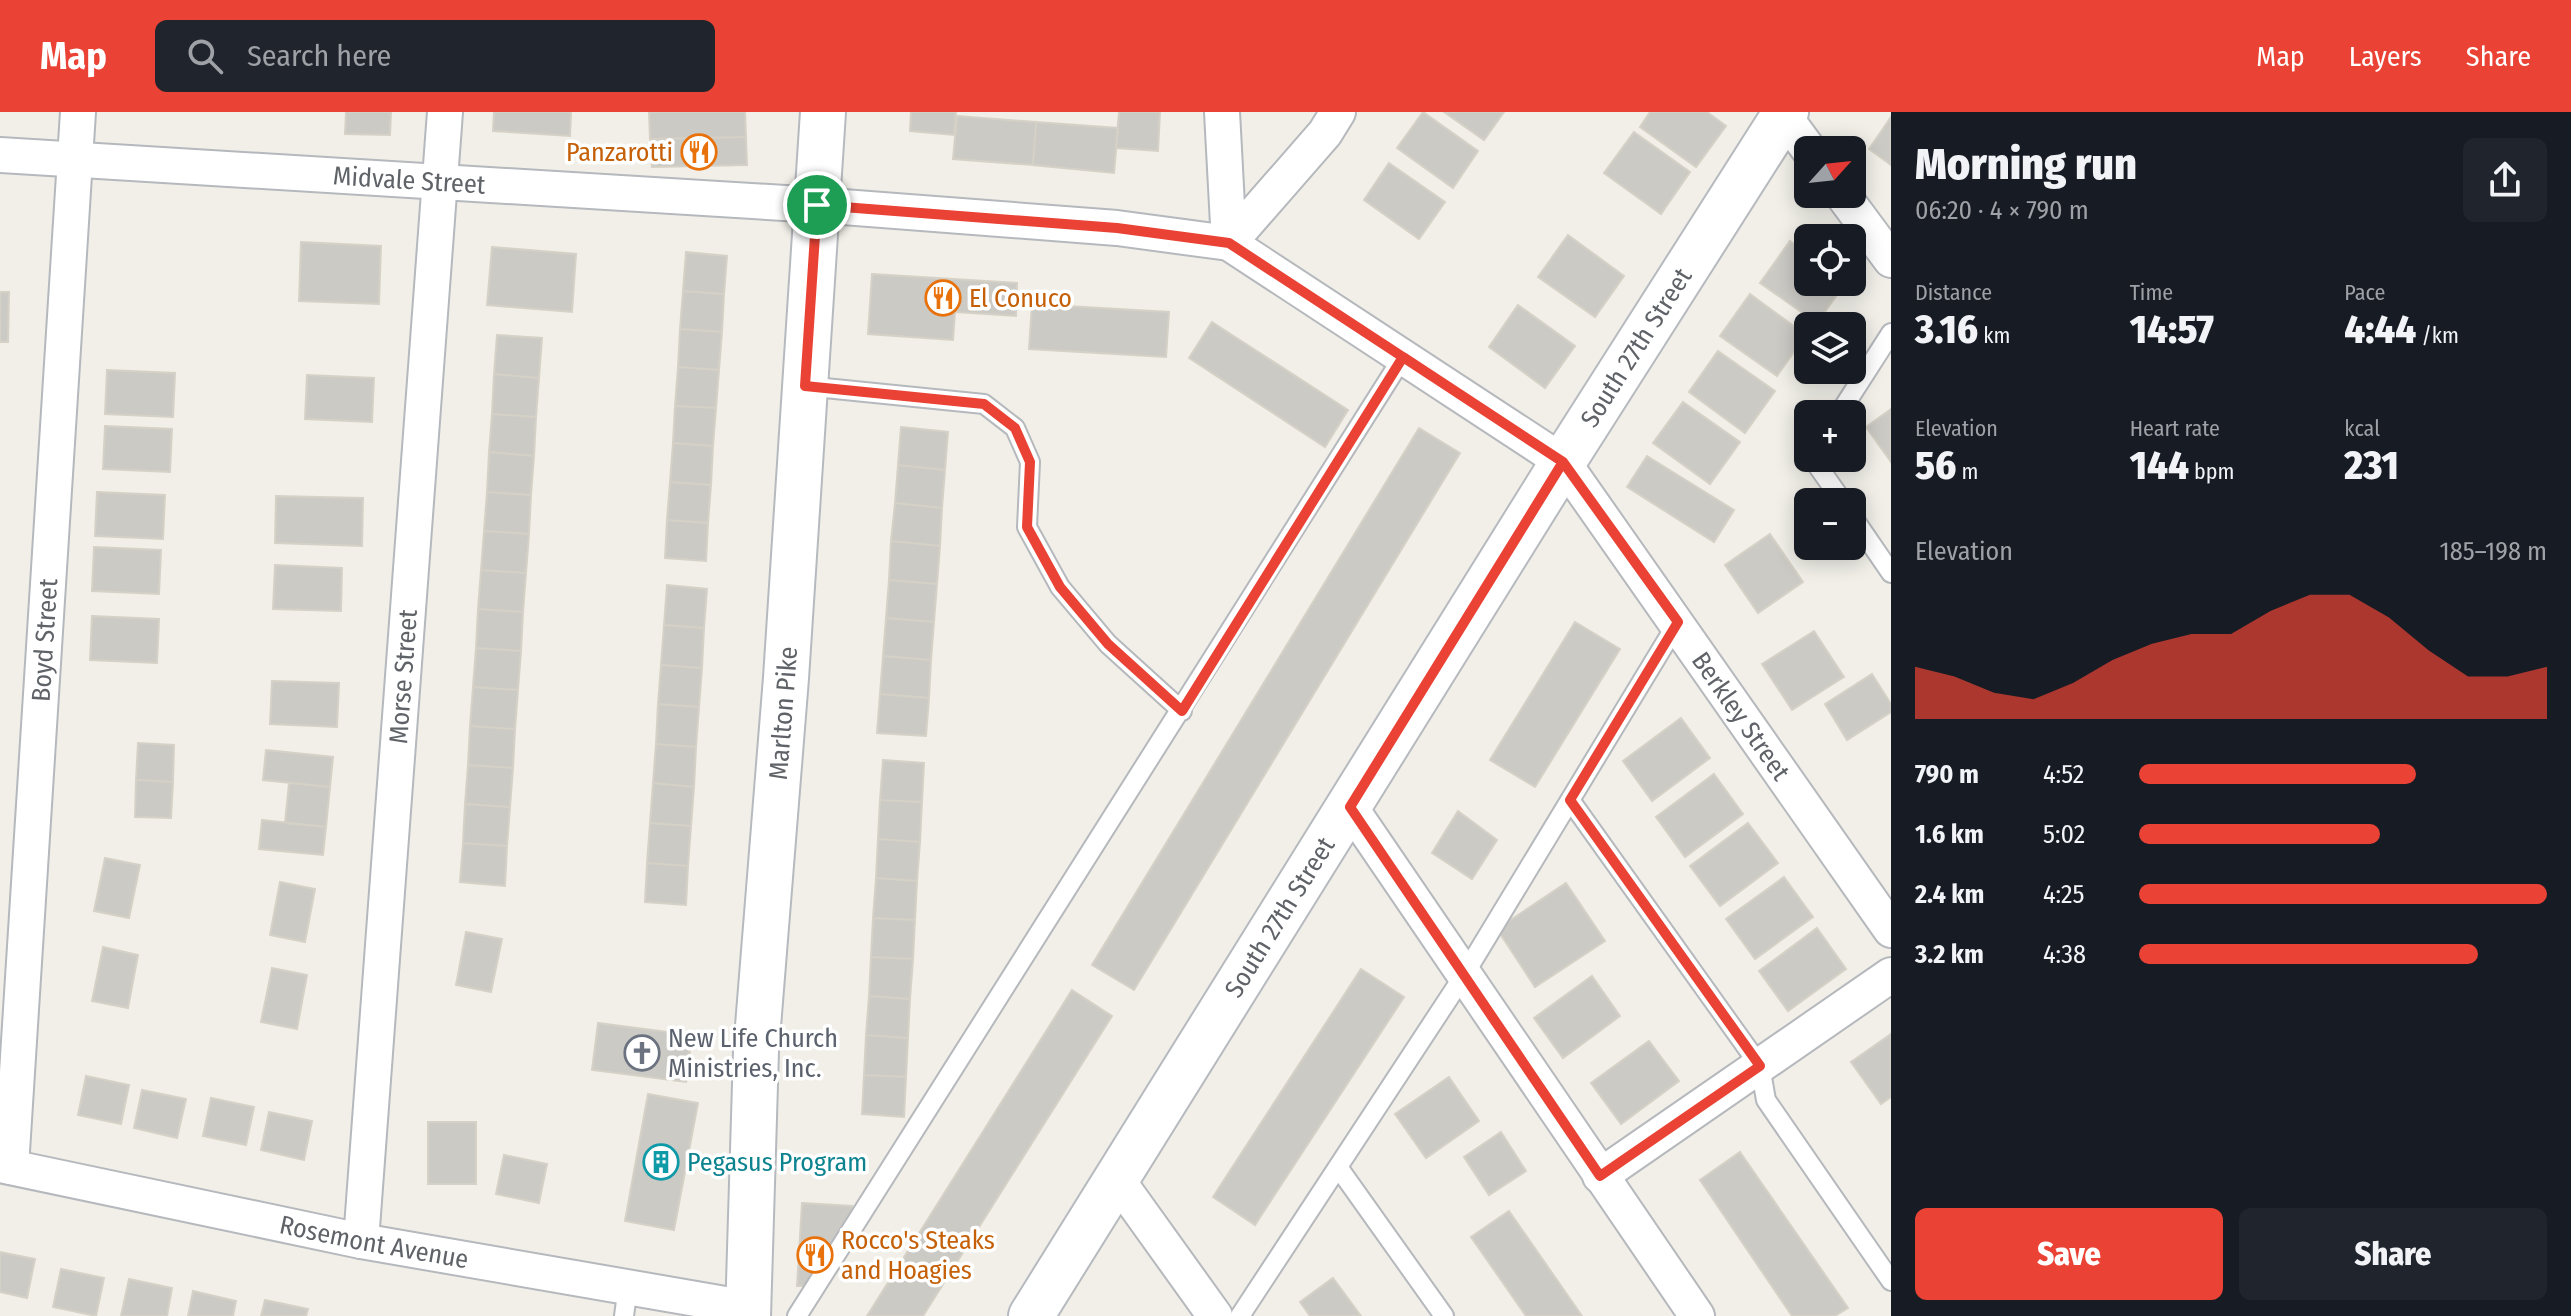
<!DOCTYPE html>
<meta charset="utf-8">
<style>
:root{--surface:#171b24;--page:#20242c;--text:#f1f3f6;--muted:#9ea1a6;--accent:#ea4335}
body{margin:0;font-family:"Fira Sans Condensed",sans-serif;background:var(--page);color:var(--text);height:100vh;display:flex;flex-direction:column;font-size:30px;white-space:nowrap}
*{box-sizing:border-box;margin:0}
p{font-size:26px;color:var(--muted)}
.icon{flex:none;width:44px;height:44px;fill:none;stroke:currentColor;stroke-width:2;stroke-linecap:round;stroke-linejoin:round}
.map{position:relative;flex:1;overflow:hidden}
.panel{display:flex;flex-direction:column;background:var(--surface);width:680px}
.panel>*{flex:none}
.needle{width:52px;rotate:63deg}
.buttons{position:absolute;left:1794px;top:24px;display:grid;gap:16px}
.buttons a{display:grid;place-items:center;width:72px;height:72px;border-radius:12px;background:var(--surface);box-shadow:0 4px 20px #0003;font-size:40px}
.pin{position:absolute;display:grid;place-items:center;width:68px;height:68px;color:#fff;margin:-34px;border:4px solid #fff;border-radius:50%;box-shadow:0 2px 8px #0007}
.round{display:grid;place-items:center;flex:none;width:84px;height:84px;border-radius:12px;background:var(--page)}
.headline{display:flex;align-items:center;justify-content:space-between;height:136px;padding:0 24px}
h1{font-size:44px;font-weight:800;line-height:60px}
.figures{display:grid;grid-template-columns:repeat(3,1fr);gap:12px;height:136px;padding:8px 24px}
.figures div{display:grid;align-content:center}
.figures b{font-size:40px;font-weight:800}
.figures small{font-size:22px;font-weight:400}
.figures p{font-size:22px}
.chart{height:224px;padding:16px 24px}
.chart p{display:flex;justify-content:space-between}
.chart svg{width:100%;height:144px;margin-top:8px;fill:var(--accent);opacity:.7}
.cta{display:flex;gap:16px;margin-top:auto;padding:16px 24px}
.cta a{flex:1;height:92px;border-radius:12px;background:var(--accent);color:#fff;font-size:32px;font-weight:800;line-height:92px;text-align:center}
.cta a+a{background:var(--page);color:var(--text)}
ul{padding:0 24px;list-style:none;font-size:26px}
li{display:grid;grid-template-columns:128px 96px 1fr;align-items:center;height:60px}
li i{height:20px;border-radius:10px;background:var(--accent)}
header{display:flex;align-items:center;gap:48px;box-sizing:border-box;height:112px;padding:0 40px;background:var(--accent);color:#fff}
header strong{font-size:38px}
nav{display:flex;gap:44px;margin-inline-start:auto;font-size:28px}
.search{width:560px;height:72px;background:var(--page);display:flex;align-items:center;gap:20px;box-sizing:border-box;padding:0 28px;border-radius:12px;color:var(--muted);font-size:30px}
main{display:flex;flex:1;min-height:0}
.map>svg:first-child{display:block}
.building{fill:#cccac5;stroke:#d6d1c6;stroke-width:2}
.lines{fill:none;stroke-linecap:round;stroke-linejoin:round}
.lane-casing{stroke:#b5b8bc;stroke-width:22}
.street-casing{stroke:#b5b8bc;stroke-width:38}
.secondary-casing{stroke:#b6babf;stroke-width:48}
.lane{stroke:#fff;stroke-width:18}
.street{stroke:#fff;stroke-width:34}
.secondary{stroke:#fff;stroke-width:44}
.route-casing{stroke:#fff;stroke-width:16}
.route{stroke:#ea4335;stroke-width:10}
.labels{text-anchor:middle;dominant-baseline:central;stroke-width:7;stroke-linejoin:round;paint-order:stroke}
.food-label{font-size:26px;fill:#c56008;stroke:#fff;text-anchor:start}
.street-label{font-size:26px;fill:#5f6368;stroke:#fff}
.worship-label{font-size:26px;fill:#5b616d;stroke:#fff;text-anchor:start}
.culture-label{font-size:26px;fill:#0d838f;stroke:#fff;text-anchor:start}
</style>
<header>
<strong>Map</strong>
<div class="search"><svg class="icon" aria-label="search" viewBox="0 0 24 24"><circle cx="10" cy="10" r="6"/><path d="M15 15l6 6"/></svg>Search here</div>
<nav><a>Map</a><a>Layers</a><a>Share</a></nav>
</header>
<main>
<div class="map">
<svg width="1891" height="1204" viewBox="0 0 1891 1204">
<rect width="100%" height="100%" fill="#f1efe8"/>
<path class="building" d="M346,0H391L390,23L345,22Z
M494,0H571L570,24L493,19Z
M649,0H745L746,25L650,27Z
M911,0H956L954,23L910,19Z
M1119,0H1160L1158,39L1116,36Z
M1423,0L1478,39L1453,76L1397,36Z
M1444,0H1504L1484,28Z
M1650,0H1707L1726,14L1696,55L1640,15Z
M957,4L1036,10L1033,53L953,47Z
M1891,5V53L1869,37Z
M1036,10L1118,16L1114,61L1033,53Z
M1634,20L1690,60L1661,102L1604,61Z
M746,25L747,53L652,55L650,27Z
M1389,51L1445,90L1419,127L1364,88Z
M1568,123L1624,164L1595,205L1538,165Z
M1790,129L1808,142V170H1846L1817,211L1760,171Z
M301,130L381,134L379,192L299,189Z
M492,135L576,142L572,200L487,193Z
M686,140L727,144L724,182L683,179Z
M872,162L1017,171L1016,204L955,200L953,228L868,222Z
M683,179L724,182L722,220L680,217Z
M0,180H9L8,230H0Z
M1750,182L1806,223L1777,264L1720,224Z
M1032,192L1169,200L1166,245L1029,237Z
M1518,193L1575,234L1545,276L1489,235Z
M1212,210L1348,298L1325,335L1189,246Z
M680,217L722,220L719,258L678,255Z
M497,223L542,226L539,266L494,262Z
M1718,239L1775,279L1745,321L1689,280Z
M678,255L719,258L716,296L675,294Z
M107,258L175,261L173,305L105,302Z
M494,262L539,266L536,305L492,302Z
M307,263L374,266L372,310L305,307Z
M1683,290L1740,330L1710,372L1653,331Z
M675,294L716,296L713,334L673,331Z
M1891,297V350L1866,315Z
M492,302L536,305L534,344L489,340Z
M105,314L172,317L170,360L103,357Z
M901,315L948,320L945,358L898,353Z
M1419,316L1460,341L1134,878L1092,853Z
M673,331L713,334L711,373L670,370Z
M489,340L534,344L531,383L487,380Z
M1647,344L1734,398L1714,430L1627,375Z
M898,353L945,358L942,396L895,391Z
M670,370L711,373L708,411L667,408Z
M97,380L165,383L163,427L95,424Z
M487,380L531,383L529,422L484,419Z
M276,384L363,386L362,434L275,431Z
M895,391L942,396L940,434L891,429Z
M667,408L708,411L706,449L665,446Z
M484,419L529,422L526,461L481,458Z
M1770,422L1803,470L1758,501L1725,453Z
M891,429L940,434L937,472L889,468Z
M94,435L161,438L159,482L92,479Z
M275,453L342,456L341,499L273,497Z
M481,458L526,461L523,500L478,497Z
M889,468L937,472L934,510L886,506Z
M667,473L707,477L704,516L664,513Z
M478,497L523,500L521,539L476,536Z
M92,504L159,507L157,551L90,548Z
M886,506L934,510L931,548L883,544Z
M1575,510L1620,537L1535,675L1490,648Z
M664,513L704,516L702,556L661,553Z
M1814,519L1844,565L1792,598L1762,552Z
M476,536L521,539L518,578L473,575Z
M883,544L931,548L929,586L880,582Z
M661,553L702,556L699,595L658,592Z
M1872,562L1891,592V600L1847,628L1825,592Z
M272,569L339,571L337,615L270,612Z
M473,575L518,578L515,617L470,614Z
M880,582L929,586L926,624L877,621Z
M658,592L699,595L696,635L656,632Z
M1681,606L1710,646L1652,689L1623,649Z
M470,614L515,617L513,656L468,653Z
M138,631L174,633L173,670L136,668Z
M656,632L696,635L694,675L653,671Z
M266,638L333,645L330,675L263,668Z
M883,648L924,651L922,690L880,688Z
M468,653L513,656L510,695L465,692Z
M1714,662L1743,702L1685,745L1656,705Z
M136,668L173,670L171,706L135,705Z
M289,671L330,675L326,715L285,711Z
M653,671L694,675L691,714L650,711Z
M880,688L922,690L920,730L878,727Z
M465,692L510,695L507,734L463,731Z
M1458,699L1497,728L1472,767L1432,741Z
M262,708L326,715L323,743L259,737Z
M650,711L691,714L688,754L647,751Z
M1748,711L1778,751L1720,794L1690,754Z
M878,727L920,730L917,769L876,766Z
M463,731L507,734L505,774L460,770Z
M105,746L140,753L129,806L94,799Z
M647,751L688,754L686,793L645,790Z
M1784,765L1813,805L1755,847L1726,807Z
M876,766L917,769L915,808L873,806Z
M280,770L315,777L305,830L270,823Z
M1566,771L1605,829L1535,875L1497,817Z
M873,806L915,808L913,847L871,845Z
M1817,816L1846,857L1788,899L1759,859Z
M466,820L502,827L491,880L456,873Z
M103,835L138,843L128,896L92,889Z
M871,845L913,847L910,887L869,884Z
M272,856L307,863L297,917L261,910Z
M1361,857L1404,885L1255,1113L1213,1085Z
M1592,864L1620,904L1563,946L1534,906Z
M1072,878L1112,904L923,1204H867Z
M869,884L910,887L908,926L866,923Z
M598,911L692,923L686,970L592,958Z
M1891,922V985L1881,992L1851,950Z
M866,923L908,926L906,965L864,963Z
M1649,929L1679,969L1621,1012L1591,971Z
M864,963L906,965L904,1005L862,1002Z
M86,964L129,973L121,1012L78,1003Z
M1449,965L1479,1009L1426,1046L1395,1002Z
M142,978L186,987L177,1026L134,1016Z
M648,982L698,991L674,1118L625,1109Z
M211,986L254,995L246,1033L203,1024Z
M269,1000L312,1009L304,1048L261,1038Z
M428,1010H476V1072H428Z
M1501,1020L1526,1059L1489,1083L1464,1045Z
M1740,1040L1848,1196L1835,1204H1792L1700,1068Z
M504,1043L547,1052L539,1091L496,1082Z
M802,1091L852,1094L851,1112L811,1174H797Z
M1509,1099L1582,1204H1526L1471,1125Z
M0,1140L35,1147L27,1186L0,1180Z
M61,1157L104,1166L96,1204L53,1195Z
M1333,1166L1361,1204H1310L1300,1190Z
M129,1167L172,1176L167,1204H121Z
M193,1179L236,1189L233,1204H188Z
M265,1188L308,1197L306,1204H261Z"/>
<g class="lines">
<defs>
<path id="lane" d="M805,274L984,292L1015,316L1030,350L1027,415L1060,475L1108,532L1182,599
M1839,302L1891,221
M1819,346L1817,353L1843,390
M1852,404L1891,461
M1570,688L1760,954L1766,988L1891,1169
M1338,1055L1444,1204
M624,1204L628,1174
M797,1204L1403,245
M1240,1204L1464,863L1678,510"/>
<g id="street">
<path d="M1222,0L1229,131"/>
<path d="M1784,4L1809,38"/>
<path id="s1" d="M0,43L817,93L1117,116L1229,131L1563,350L1891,818"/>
<path d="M1842,82L1891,148"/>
<path d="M1229,131L1325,21L1338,0"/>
<path d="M1350,695L1697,1204"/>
<path id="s2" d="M0,1053L361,1129L748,1196"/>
<path id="s3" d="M11,1055L78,0"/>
<path d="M1600,1064L1891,863"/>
<path d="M1116,1066L1215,1204"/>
<path id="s4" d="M361,1129L445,0"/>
</g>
<g id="secondary">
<path id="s5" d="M748,1204L756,939L786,566L823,0"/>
<path id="s6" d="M1031,1204L1563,350L1786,0"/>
</g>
</defs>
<use href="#lane" class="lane-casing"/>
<use href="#street" class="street-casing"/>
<use href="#secondary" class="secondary-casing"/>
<use href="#lane" class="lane"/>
<use href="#street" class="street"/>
<use href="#secondary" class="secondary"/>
</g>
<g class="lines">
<defs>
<path id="route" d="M817,93L805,274L984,292L1015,316L1030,350L1027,415L1060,475L1108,532L1182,599L1403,245L1563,350L1678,510L1570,688L1760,954L1600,1064L1350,695L1563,350L1229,131L1117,116L817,93"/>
</defs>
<use href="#route" class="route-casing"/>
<use href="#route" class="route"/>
</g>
<defs>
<symbol id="restaurant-ring" viewBox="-11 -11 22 22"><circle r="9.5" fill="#fff" stroke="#e8710a" stroke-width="1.5"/><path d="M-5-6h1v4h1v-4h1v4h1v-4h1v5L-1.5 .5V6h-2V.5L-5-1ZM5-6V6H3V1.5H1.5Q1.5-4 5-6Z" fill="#e8710a"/></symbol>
<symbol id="church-ring" viewBox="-11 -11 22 22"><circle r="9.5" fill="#fff" stroke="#6b7280" stroke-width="1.5"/><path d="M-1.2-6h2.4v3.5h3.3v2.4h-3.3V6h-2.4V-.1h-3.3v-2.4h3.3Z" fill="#6b7280"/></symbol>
<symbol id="building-ring" viewBox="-11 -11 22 22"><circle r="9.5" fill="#fff" stroke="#0f9aa8" stroke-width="1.5"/><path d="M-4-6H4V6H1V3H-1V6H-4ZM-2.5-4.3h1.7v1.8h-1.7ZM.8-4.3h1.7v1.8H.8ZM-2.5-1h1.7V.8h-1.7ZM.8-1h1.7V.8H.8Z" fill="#0f9aa8"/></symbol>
</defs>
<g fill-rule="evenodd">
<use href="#restaurant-ring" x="679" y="20" width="40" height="40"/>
<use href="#restaurant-ring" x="923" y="166" width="40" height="40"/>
<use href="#church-ring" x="622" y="921" width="40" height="40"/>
<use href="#building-ring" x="641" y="1030" width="40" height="40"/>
<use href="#restaurant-ring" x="795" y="1123" width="40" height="40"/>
</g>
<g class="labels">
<g class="food-label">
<text x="673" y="40" text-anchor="end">Panzarotti</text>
<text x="969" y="186">El Conuco</text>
<text x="841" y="1128">Rocco's Steaks<tspan x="841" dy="30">and Hoagies</tspan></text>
</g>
<g class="street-label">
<text stroke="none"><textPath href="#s1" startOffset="410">Midvale Street</textPath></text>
<text stroke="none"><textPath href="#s6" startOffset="1142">South 27th Street</textPath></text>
<text stroke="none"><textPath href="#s3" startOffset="528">Boyd Street</textPath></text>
<text stroke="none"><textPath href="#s4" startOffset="566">Morse Street</textPath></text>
<text stroke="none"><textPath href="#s5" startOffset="604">Marlton Pike</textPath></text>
<text stroke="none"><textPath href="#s1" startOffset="1942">Berkley Street</textPath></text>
<text stroke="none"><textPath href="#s6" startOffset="470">South 27th Street</textPath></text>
<text stroke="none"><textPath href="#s2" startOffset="382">Rosemont Avenue</textPath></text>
</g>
<g class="worship-label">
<text x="668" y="926">New Life Church<tspan x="668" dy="30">Ministries, Inc.</tspan></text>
</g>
<g class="culture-label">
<text x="687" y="1050">Pegasus Program</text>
</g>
</g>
</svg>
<div class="buttons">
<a><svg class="needle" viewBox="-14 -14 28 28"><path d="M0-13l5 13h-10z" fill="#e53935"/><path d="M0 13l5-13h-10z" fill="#9ea1a6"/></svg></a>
<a><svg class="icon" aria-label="locate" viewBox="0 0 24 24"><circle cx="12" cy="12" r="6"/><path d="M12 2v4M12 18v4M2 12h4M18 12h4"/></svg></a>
<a><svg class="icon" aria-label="layers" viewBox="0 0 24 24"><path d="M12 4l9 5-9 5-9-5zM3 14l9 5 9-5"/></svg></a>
<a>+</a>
<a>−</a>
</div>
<div class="pin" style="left:817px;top:93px;background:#1e9e55"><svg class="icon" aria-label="arrive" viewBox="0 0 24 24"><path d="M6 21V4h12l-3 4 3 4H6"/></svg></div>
</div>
<section class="panel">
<div class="headline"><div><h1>Morning run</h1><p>06:20 · 4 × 790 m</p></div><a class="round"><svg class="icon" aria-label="share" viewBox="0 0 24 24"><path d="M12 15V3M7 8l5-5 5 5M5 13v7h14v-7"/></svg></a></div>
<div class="figures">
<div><p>Distance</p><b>3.16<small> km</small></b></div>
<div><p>Time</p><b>14:57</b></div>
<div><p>Pace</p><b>4:44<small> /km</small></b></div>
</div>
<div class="figures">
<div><p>Elevation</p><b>56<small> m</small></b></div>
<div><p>Heart rate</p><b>144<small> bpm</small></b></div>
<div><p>kcal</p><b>231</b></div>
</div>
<div class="chart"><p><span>Elevation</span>185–198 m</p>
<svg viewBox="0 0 160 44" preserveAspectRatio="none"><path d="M0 44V28L10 31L20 36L30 38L40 33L50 26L60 21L70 18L80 18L90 11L100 6L110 6L120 13L130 23L140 31L150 31L160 28V44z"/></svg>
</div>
<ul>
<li><b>790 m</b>4:52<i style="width:68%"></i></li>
<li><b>1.6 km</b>5:02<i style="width:59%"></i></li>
<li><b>2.4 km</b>4:25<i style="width:100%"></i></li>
<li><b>3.2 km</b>4:38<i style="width:83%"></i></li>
</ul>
<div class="cta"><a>Save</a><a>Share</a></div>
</section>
</main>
